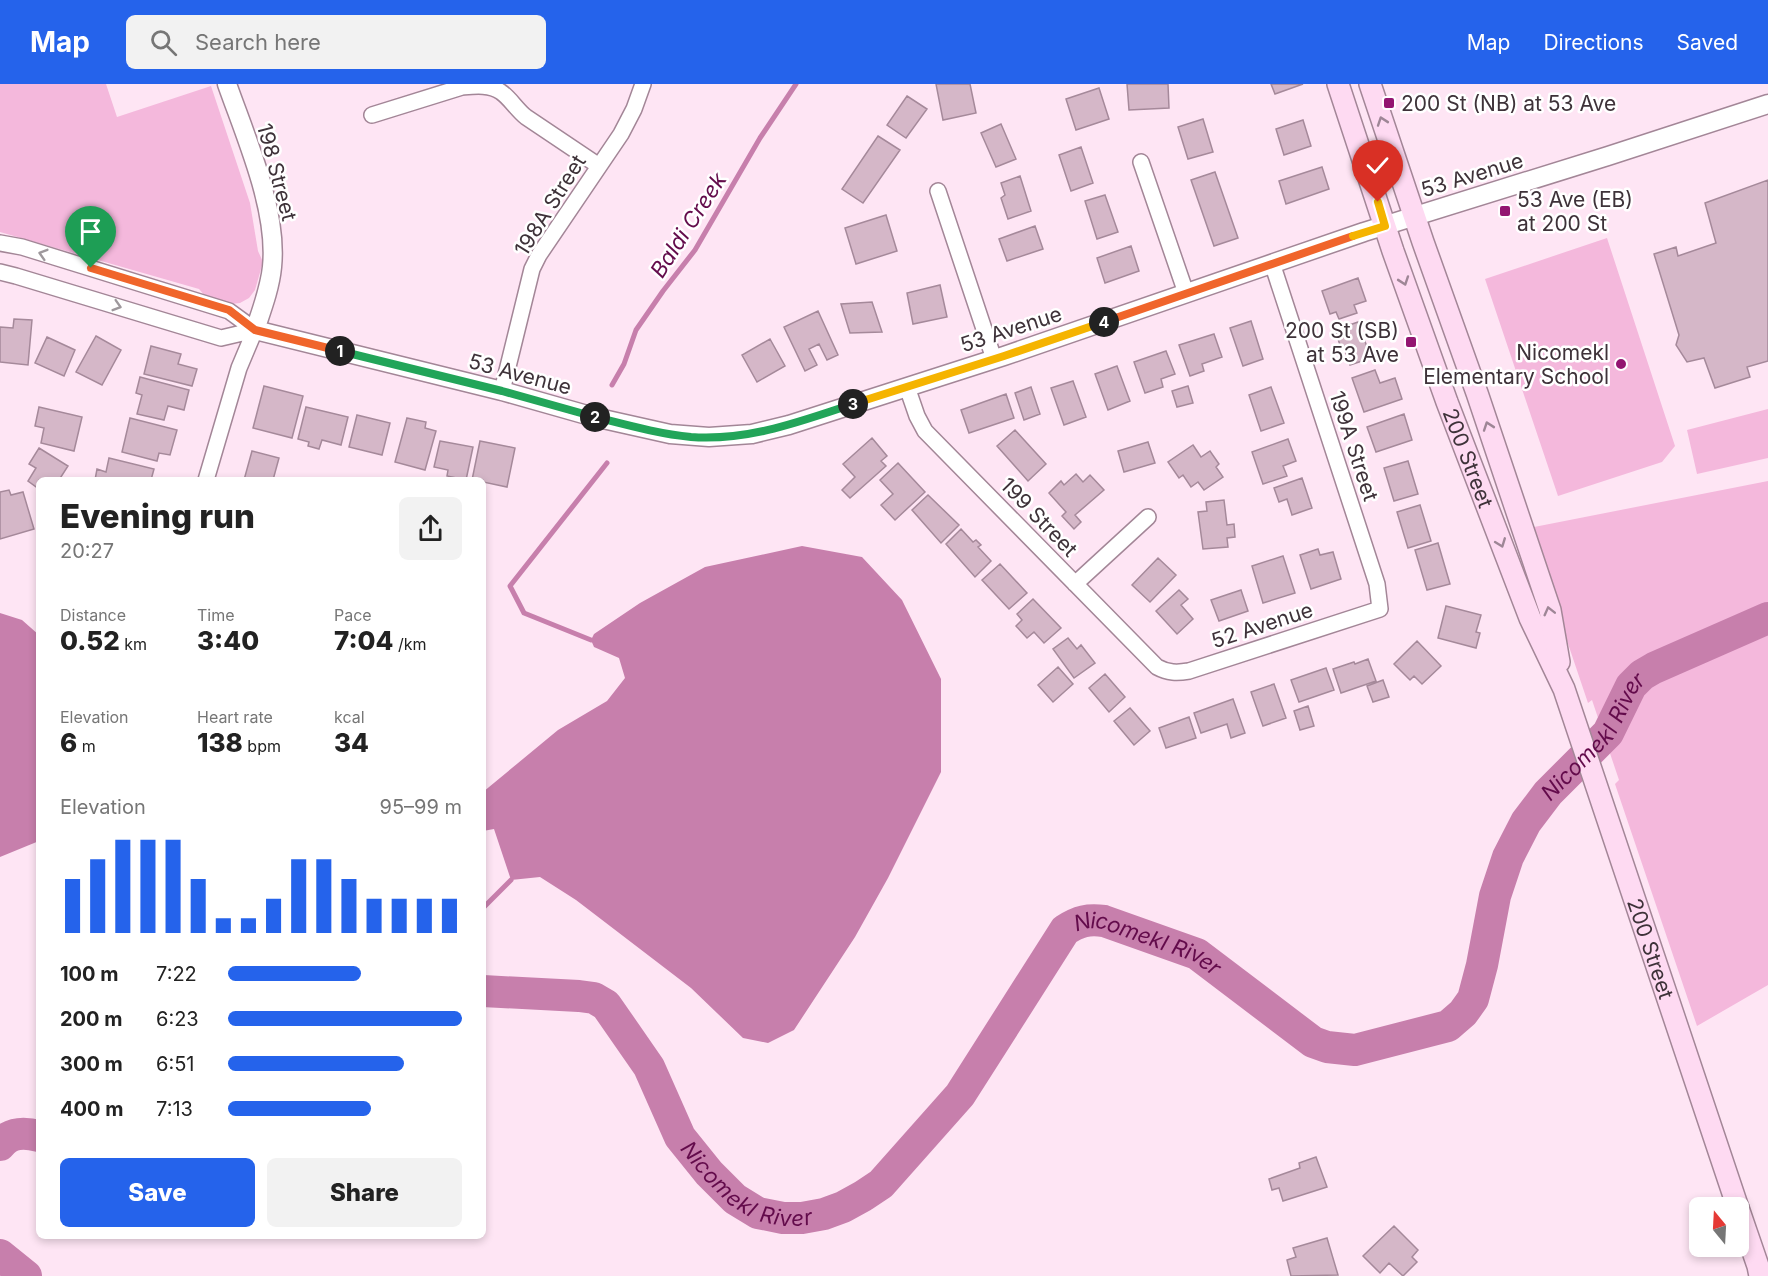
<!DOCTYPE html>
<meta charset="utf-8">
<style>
:root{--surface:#fff;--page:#f2f2f2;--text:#222;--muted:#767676;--accent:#2563eb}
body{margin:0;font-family:Inter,sans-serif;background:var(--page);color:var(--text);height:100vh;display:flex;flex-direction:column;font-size:22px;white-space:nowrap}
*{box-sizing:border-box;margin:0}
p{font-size:20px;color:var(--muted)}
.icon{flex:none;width:33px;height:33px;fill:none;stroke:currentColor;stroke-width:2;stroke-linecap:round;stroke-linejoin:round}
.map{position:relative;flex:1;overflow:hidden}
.panel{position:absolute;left:36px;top:393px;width:450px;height:762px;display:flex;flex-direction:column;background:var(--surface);border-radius:9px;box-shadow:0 3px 9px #0003}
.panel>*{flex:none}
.needle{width:39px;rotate:342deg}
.buttons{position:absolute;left:1689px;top:1113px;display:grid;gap:12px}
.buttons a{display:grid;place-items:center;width:60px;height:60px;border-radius:9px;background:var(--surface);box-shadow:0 3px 9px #0003;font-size:30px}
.pin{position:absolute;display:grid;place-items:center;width:51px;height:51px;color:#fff;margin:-62px -26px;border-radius:50% 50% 50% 0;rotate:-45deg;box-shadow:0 0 6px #0007}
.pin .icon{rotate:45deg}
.km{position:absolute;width:30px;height:30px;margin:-15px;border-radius:50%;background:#222;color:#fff;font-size:16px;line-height:30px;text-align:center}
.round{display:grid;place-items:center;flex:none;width:63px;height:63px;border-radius:9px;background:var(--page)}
.headline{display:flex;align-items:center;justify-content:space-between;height:102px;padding:0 24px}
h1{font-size:33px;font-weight:800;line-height:45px}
.metrics{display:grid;grid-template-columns:repeat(3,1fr);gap:9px;height:102px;padding:6px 24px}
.metrics div{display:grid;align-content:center}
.metrics b{font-size:26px;font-weight:800}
.metrics small{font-size:16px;font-weight:400}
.metrics p{font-size:16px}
.chart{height:168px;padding:12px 24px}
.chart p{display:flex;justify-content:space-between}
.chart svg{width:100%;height:108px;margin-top:6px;stroke:var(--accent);stroke-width:6}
.button{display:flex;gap:12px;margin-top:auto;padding:12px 24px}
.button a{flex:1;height:69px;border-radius:9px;background:var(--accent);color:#fff;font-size:24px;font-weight:800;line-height:69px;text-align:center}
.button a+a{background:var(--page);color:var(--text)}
ul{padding:0 24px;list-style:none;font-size:20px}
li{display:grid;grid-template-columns:96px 72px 1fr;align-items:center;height:45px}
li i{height:15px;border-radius:8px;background:var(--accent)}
header{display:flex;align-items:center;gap:36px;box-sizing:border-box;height:84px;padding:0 30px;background:var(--accent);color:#fff}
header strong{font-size:28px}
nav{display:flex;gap:33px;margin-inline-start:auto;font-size:21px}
.search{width:420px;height:54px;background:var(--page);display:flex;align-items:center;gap:15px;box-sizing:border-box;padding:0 21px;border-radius:9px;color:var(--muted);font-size:22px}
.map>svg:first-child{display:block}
.green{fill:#f4b8dc}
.water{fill:#c77fac}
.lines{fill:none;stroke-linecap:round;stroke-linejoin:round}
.stream{stroke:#c77fac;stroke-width:5}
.river{stroke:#c77fac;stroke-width:32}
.building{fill:#d5b7c8;stroke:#a5899a;stroke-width:1.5}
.minor-casing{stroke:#a38697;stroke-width:18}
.tertiary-casing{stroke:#a38697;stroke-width:21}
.secondary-casing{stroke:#a38697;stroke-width:24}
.minor{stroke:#fff;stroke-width:15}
.tertiary{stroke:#fff;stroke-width:18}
.secondary{stroke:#fedaf2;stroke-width:21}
.oneway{stroke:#9e8696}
.oneway2{stroke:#9e989c}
.split-1-casing{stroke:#fff;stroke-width:12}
.split-2-casing{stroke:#fff;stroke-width:12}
.split-3-casing{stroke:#fff;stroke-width:12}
.split-4-casing{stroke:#fff;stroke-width:12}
.split-5-casing{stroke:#fff;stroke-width:12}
.split-6-casing{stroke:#fff;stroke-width:12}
.split-1{stroke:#f0652b;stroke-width:8}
.split-2{stroke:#22a559;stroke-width:8}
.split-3{stroke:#22a559;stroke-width:8}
.split-4{stroke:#f5b400;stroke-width:8}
.split-5{stroke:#f0652b;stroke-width:8}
.split-6{stroke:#f5b400;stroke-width:8}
.poi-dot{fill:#931571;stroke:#fff;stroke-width:2}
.labels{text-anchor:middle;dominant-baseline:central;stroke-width:5;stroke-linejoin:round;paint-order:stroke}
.poi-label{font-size:21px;fill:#3e3239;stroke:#fff;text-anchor:start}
.street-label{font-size:21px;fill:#3e3239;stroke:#fff}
.water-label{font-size:22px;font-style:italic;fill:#630b4b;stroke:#fff}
</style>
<header>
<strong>Map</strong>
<div class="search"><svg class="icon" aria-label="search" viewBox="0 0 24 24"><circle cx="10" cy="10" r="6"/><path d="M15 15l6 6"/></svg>Search here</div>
<nav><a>Map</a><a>Directions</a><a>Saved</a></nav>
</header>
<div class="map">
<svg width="1768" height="1192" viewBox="0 0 1768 1192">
<rect width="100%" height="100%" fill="#fee5f4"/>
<path class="green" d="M0,0H106L117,33L211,2L250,119L258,167L263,178L255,206L249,214L240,219L231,220L206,213L199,205L0,148Z
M1607,154L1675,362L1662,378L1558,412L1485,195Z
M1768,325V374L1697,390L1687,346Z
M1768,397V901L1697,942L1615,700L1619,696L1592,616L1588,619L1529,444Z"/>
<path class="water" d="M802,462L862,473L902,516L941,595V688L888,794L855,853L794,946L768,959L743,954L691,904L576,816L540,793L511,796L494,745L483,747V708L558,646L607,617L625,594L619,574L594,563L591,556L594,550L640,519L705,483Z
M0,529L22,536L39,551V757L0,773Z"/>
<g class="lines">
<path class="stream" d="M612,301L624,280L636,246L663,207L695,166L760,54L796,0
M591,556L524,529L510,502L607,379
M483,824L511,796"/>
<g class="river">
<path id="s1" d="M483,907L579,912L594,914L606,921L649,983L680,1053L709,1089L735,1115L758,1129L783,1134H802L824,1130L843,1123L863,1112L881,1100L960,1011L1065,846C1079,837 1088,835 1104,837L1197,870L1313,958L1327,963L1355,966L1448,942L1463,929L1473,915L1482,881L1495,812L1508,773L1526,738L1548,709L1608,649L1631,602L1642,591L1654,584L1768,534"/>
<path d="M0,1061C10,1048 24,1048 39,1052"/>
<path d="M0,1171L26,1192"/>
</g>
</g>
<path class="building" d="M936,0H970L976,29L943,36Z
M1127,0H1168L1169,24L1129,26Z
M1271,0H1303L1275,10Z
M1099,4L1109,35L1076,46L1066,15Z
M907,12L927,25L906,54L887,41Z
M1203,35L1213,68L1188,75L1178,43Z
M1303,36L1311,62L1284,71L1276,45Z
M1001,40L1016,75L996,83L981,49Z
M878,52L900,66L863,119L842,105Z
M1081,63L1093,99L1071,107L1059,71Z
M1322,83L1329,105L1286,120L1279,97Z
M1215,88L1238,154L1214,162L1191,96Z
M1020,92L1031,127L1008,135L1001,114L1005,111L1001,99Z
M1768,96V277L1747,283L1750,293L1715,304L1704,274L1687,278L1676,261L1679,251L1654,170L1676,163L1678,172L1716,159L1705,119Z
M1105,111L1118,148L1097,155L1085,117Z
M886,131L897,167L856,180L845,144Z
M1035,142L1043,165L1007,177L999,155Z
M1131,162L1139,187L1105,199L1097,174Z
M1358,194L1366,217L1354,221L1357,229L1339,235L1336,228L1330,230L1322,207Z
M940,201L947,233L913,240L907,209Z
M872,218L882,248L850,249L841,220Z
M818,227L838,271L827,276L819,260L809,265L817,281L805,287L784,243Z
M14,235L32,236L28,281L0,278V243L13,244Z
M1251,237L1263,275L1243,282L1230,244Z
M1358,238L1371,274L1350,281L1344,263L1341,264L1335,246Z
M1214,250L1222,273L1202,280L1204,287L1190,292L1179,261Z
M96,252L121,266L102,301L76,288Z
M47,253L75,266L64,292L35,279Z
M770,255L785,282L757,298L742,271Z
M151,262L181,270L178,280L197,285L192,302L144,290Z
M1166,267L1175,290L1161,295L1163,303L1145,309L1134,278Z
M1117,282L1130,317L1108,326L1095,290Z
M1375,286L1380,299L1395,294L1402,315L1364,328L1352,294Z
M140,293L189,306L184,326L168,322L164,336L137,330L142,311L136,309Z
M1073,297L1086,333L1064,341L1051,304Z
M264,302L303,312L292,354L253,344Z
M1188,302L1193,319L1177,323L1172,307Z
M1031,303L1040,330L1024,336L1015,309Z
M1271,303L1284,339L1261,347L1249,311Z
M1006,310L1014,334L969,349L961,326Z
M39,323L82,333L74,367L41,359L44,344L35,342Z
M306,323L348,333L341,361L322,356L319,365L308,362L309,358L298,355Z
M1404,330L1412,356L1376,368L1367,343Z
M357,331L390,339L382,371L349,363Z
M130,334L177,346L170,371L159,369L157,377L122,368Z
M407,334L426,338L425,344L436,347L425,386L395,378Z
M1015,346L1046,380L1028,397L997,362Z
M872,354L887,372L881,377L886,382L850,414L842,406L855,393L843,380Z
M1288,355L1296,377L1283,382L1287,392L1263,400L1252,368Z
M440,357L473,363L466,396L447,392L448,386L434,383Z
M480,357L515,364L507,403L483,398V396H472Z
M1148,358L1155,379L1124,388L1118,367Z
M1193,361L1201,373L1210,367L1219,380L1216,383L1223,393L1204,406L1198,398L1191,403L1183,391L1179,394L1168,378Z
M39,364L68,382L59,396H39V405L28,397L36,384L29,380Z
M252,367L279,374L273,396H244Z
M109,374L154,385L151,396H95L97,385L106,388Z
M1408,377L1418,410L1394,417L1384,384Z
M898,379L925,408L895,436L881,421L893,410L880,396Z
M1076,390L1083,398L1090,391L1104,406L1075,431L1081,438L1074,445L1062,432L1066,428L1049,409L1061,397L1064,401Z
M1302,394L1312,424L1292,431L1287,415L1279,418L1274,404Z
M9,406L11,411L23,408L34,445L0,455V408Z
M928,411L959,441L941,459L912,426Z
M1224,416L1227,441L1234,440L1235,453L1227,454L1228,463L1203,465L1198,428L1207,427L1206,418Z
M1420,421L1431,457L1408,464L1397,428Z
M961,445L973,458L976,456L981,461L978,463L991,477L975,493L946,460Z
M1438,459L1450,500L1427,506L1415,466Z
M1318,465L1320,471L1333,468L1341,495L1311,505L1300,471Z
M1283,472L1295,509L1263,519L1252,482Z
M1158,474L1176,491L1150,518L1132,501Z
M1000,480L1027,509L1009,525L982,496Z
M1179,506L1188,515L1181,521L1193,535L1177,550L1156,527Z
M1241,506L1248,527L1219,537L1211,516Z
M1033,515L1061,544L1044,559L1034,548L1027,554L1016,542L1022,536L1017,530Z
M1446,522L1481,531L1476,548L1480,549L1476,564L1438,554Z
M1068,554L1077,565L1081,561L1095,579L1074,594L1053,565Z
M1417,557L1441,582L1422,600L1414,592L1410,596L1394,580Z
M1368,575L1376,597L1341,609L1333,585L1354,578L1355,580Z
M1058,583L1073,600L1053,618L1038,601Z
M1326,584L1334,606L1299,618L1291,596Z
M1105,590L1125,613L1109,628L1089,604Z
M1383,596L1389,613L1373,618L1367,602Z
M1274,600L1286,634L1263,642L1251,608Z
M1233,615L1245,649L1231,654L1227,640L1201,649L1194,629Z
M1308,622L1314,642L1300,646L1294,627Z
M1130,624L1150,647L1134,661L1114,637Z
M1189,633L1196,654L1166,664L1159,644Z
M1316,1073L1327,1103L1283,1117L1279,1104L1272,1106L1269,1095L1300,1084L1299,1079Z
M1394,1142L1418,1166L1412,1173L1417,1178L1403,1192L1389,1179L1380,1189L1363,1172Z
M1327,1154L1338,1191L1291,1192L1287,1176L1296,1173L1293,1164Z"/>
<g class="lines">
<defs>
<path id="minor" d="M372,31L462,3C474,2 490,0 501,8C509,13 517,26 526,33L599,82
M1141,78L1186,209
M938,107L994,275
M0,159L22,163L229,227L255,246
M0,188L16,192L221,254L255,246
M907,303L917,332L925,347L1157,583C1168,589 1177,589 1189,587L1380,525L1377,500L1272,179
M502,307L532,185L539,171L621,50L634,25L643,0
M206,396L239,284L255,246
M1075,500L1148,433"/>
<path id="tertiary" d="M227,0C246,54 278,126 272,183C270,204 262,225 255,246L502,307L594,333L670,350L709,353L752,350L789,341L1004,272L1364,148L1608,72L1768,20"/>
<g id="secondary">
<path id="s2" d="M1338,0L1393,167L1447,318L1530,534L1564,605L1738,1124"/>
<path d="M1370,0L1423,158L1477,309L1550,526L1559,578"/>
<path d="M1738,1124L1758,1182L1760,1192"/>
</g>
</defs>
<use href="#minor" class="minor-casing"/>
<use href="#tertiary" class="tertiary-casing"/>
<use href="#secondary" class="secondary-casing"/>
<use href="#minor" class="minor"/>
<use href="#tertiary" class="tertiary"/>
<use href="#secondary" class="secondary"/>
</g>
<defs><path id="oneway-chevron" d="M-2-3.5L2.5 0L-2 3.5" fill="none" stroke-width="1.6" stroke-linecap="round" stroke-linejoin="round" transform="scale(1.5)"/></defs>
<g class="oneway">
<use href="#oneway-chevron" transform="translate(1382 37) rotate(-109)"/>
<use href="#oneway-chevron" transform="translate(1404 197) rotate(71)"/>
<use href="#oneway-chevron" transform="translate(1488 342) rotate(-109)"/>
<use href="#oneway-chevron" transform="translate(1501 459) rotate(69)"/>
<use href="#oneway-chevron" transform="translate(1549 527) rotate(-104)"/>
</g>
<g class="oneway2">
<use href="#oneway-chevron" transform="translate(43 170) rotate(-163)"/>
<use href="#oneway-chevron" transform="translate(117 222) rotate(17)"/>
</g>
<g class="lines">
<defs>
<path id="split-1" d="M91,184L229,226L255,246L340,267"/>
<path id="split-2" d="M340,267L502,307L595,333"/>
<path id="split-3" d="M595,333C627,341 659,350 691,353C748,357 799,338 853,320"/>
<path id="split-4" d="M853,320L1004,272L1104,238"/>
<path id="split-5" d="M1104,238L1353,152"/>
<path id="split-6" d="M1353,152L1385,142L1378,118"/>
</defs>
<use href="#split-1" class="split-1-casing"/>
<use href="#split-2" class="split-2-casing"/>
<use href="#split-3" class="split-3-casing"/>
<use href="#split-4" class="split-4-casing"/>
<use href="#split-5" class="split-5-casing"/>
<use href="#split-6" class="split-6-casing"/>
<use href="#split-1" class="split-1"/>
<use href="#split-2" class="split-2"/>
<use href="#split-3" class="split-3"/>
<use href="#split-4" class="split-4"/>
<use href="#split-5" class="split-5"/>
<use href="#split-6" class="split-6"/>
</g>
<g class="poi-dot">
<rect x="1383" y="13" width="12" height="12" rx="3"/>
<rect x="1499" y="121" width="12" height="12" rx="3"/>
<rect x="1405" y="252" width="12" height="12" rx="3"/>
<circle cx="1621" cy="280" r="6"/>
</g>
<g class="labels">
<g class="poi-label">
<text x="1401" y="19">200 St (NB) at 53 Ave</text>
<text x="1517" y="115">53 Ave (EB)<tspan x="1517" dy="24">at 200 St</tspan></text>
<text x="1399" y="246" text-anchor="end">200 St (SB)<tspan x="1399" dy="24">at 53 Ave</tspan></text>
<text x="1609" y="268" text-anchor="end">Nicomekl<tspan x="1609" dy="24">Elementary School</tspan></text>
</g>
<g class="street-label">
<text transform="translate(277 88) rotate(75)">198 Street</text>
<text transform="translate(1472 91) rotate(-17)">53 Avenue</text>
<text transform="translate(550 121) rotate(-58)">198A Street</text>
<text transform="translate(1011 245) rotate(-18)">53 Avenue</text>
<text transform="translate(520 290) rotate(15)">53 Avenue</text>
<text transform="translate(1354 362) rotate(72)">199A Street</text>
<text stroke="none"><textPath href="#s2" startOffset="396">200 Street</textPath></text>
<text transform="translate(1039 433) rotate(46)">199 Street</text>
<text transform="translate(1262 541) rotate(-18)">52 Avenue</text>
<text stroke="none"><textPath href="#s2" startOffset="920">200 Street</textPath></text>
</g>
<g class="water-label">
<text transform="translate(688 141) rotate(-57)">Baldi Creek</text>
<text stroke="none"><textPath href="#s1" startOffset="1590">Nicomekl River</textPath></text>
<text stroke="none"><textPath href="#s1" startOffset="922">Nicomekl River</textPath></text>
<text stroke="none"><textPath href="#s1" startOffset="364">Nicomekl River</textPath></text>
</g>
</g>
</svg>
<div class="buttons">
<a><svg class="needle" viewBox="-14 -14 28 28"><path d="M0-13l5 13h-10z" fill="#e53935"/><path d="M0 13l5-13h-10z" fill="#767676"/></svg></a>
</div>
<div class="pin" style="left:91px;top:184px;background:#1e9e55"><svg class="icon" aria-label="arrive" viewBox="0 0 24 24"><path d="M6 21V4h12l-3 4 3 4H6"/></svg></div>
<div class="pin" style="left:1378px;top:118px;background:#d93025"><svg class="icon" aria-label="check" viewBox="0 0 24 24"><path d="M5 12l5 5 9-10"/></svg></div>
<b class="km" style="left:340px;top:267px">1</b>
<b class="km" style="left:595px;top:333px">2</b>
<b class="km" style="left:853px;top:320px">3</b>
<b class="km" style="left:1104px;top:238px">4</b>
<section class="panel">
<div class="headline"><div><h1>Evening run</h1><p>20:27</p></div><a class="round"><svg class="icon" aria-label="share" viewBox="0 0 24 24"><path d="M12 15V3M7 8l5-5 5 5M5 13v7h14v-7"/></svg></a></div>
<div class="metrics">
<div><p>Distance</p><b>0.52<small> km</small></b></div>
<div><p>Time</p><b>3:40</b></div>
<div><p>Pace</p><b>7:04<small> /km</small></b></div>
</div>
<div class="metrics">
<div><p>Elevation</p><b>6<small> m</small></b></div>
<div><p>Heart rate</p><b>138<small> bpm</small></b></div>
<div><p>kcal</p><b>34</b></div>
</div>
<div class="chart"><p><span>Elevation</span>95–99 m</p>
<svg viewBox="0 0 160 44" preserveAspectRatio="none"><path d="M5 44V22M15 44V14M25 44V6M35 44V6M45 44V6M55 44V22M65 44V38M75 44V38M85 44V30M95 44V14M105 44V14M115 44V22M125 44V30M135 44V30M145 44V30M155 44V30"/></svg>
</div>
<ul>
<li><b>100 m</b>7:22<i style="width:57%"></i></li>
<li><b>200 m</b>6:23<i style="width:100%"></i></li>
<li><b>300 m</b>6:51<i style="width:75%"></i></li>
<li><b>400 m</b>7:13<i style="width:61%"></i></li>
</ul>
<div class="button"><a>Save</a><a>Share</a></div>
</section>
</div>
